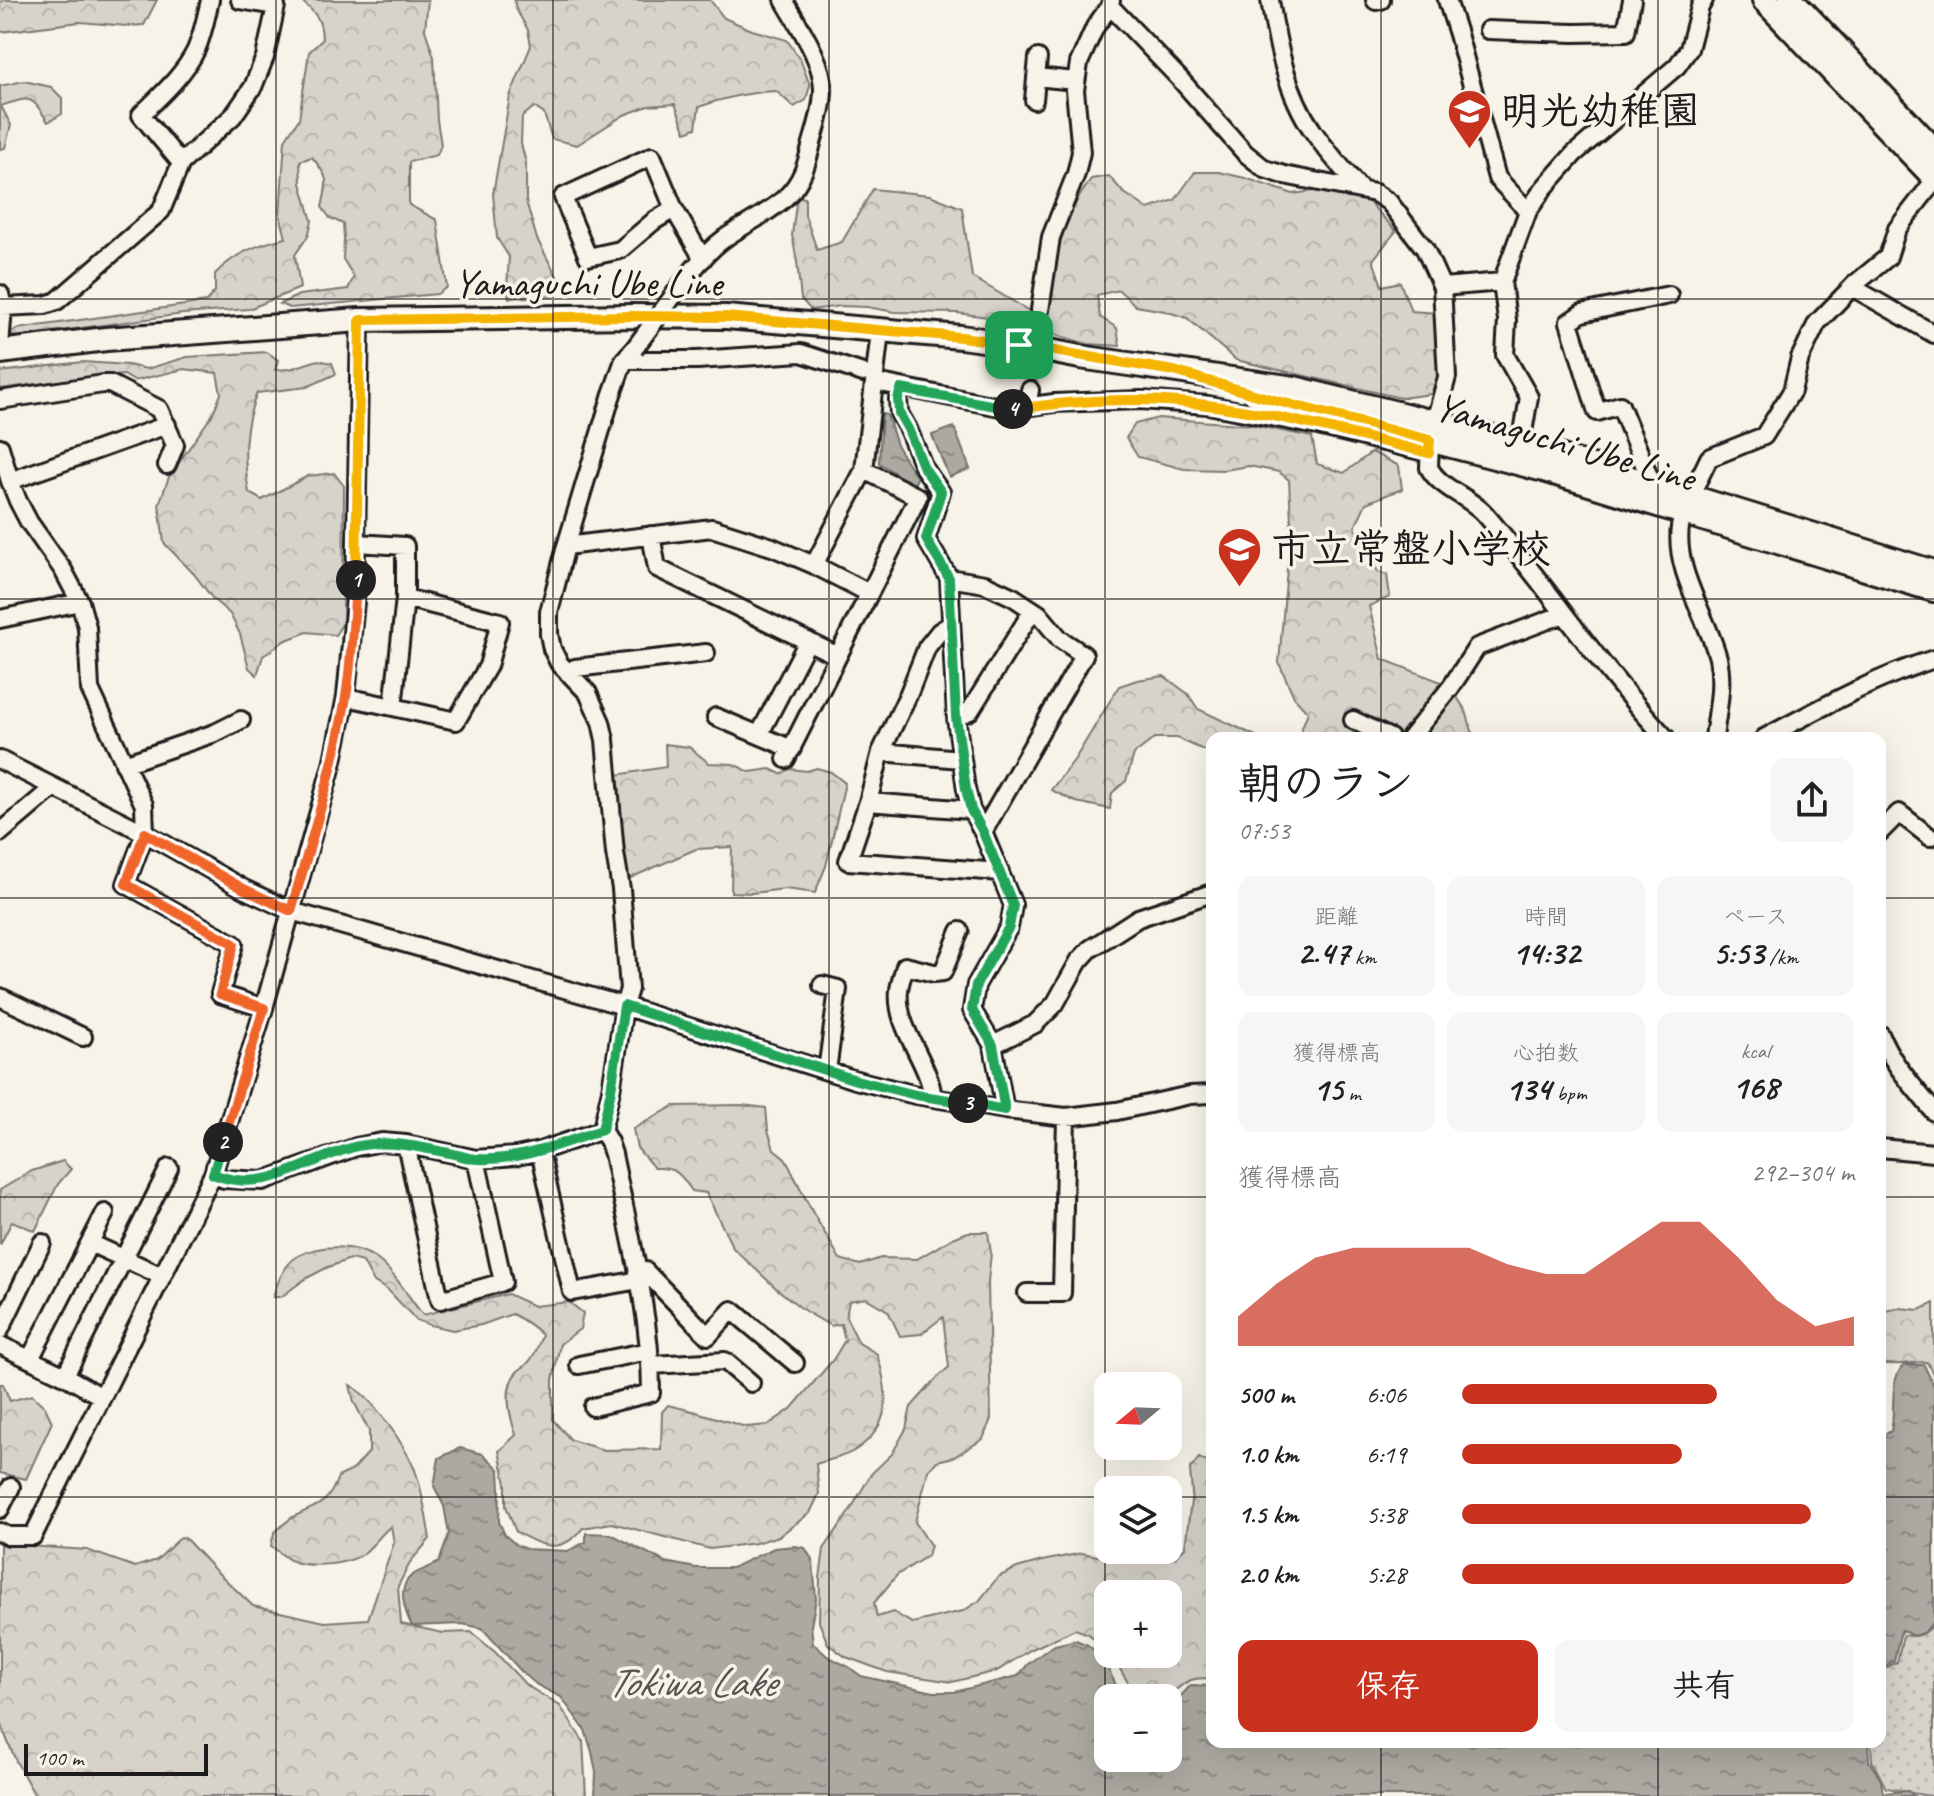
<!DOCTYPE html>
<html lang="ja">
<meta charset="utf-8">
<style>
:root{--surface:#fff;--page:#f6f6f6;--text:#202124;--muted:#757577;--accent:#c8321e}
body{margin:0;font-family:Caveat,"Klee One",sans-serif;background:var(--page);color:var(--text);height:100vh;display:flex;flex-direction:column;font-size:30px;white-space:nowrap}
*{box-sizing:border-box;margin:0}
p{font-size:26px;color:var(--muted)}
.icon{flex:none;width:44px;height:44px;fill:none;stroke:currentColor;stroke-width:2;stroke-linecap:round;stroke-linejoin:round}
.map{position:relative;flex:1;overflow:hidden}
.details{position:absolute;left:1206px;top:732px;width:680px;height:1016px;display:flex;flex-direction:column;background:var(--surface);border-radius:16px;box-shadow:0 8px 32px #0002}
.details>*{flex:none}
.needle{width:52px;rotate:251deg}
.buttons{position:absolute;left:1094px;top:1372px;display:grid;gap:16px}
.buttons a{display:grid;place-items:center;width:88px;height:88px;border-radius:16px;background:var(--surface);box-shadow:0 8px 32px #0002;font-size:40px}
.scale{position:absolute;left:24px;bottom:20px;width:184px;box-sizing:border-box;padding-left:8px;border:4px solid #1c1c1c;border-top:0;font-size:22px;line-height:28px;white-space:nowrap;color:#1c1c1c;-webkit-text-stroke:6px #f7f3e8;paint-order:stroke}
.pin{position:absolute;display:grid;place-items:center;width:68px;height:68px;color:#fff;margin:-34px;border-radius:16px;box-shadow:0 4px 12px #0006}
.km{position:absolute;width:40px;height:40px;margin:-20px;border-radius:50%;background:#222;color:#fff;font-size:22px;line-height:40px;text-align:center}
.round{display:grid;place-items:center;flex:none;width:84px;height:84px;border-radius:16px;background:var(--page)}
.overview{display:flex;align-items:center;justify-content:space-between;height:136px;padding:0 32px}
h1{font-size:44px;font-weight:700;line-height:60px}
.stats{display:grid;grid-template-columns:repeat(3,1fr);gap:12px;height:136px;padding:8px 32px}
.stats div{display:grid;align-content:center;border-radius:16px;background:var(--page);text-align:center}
.stats b{font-size:34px;font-weight:700}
.stats small{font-size:22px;font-weight:400}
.stats p{font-size:22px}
.chart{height:224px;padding:16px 32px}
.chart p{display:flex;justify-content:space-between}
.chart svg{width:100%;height:144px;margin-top:8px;fill:var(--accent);opacity:.7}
.cta{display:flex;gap:16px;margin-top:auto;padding:16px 32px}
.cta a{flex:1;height:92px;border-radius:16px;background:var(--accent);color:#fff;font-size:32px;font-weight:700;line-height:92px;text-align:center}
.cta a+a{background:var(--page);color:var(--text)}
ul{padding:0 32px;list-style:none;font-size:26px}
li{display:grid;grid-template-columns:128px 96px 1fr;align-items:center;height:60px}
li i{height:20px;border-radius:10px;background:var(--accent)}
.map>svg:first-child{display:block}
.forest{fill:url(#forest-crowns);stroke:#7a7874;stroke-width:2;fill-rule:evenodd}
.park{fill:url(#park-dots);stroke:#7a7874;stroke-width:2}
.water{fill:url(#water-ripples);stroke:#72716c;stroke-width:2}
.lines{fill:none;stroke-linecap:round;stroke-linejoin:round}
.minor-tunnel{stroke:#d6d3c9;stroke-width:16;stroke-dasharray:16 8;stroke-linecap:butt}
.minor-casing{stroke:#1c1c1c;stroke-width:22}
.major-casing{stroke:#1c1c1c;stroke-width:28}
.highway-casing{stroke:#1c1c1c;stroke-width:30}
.minor{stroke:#f7f3e8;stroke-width:16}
.major{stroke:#f7f3e8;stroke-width:22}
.highway{stroke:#f7f3e8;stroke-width:24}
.minor-bridge-casing{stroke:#1c1c1c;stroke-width:22;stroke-linecap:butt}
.minor-bridge{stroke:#f7f3e8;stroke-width:16}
.split-1-casing{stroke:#fff;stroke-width:16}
.split-2-casing{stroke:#fff;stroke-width:16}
.split-3-casing{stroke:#fff;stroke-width:16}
.split-4-casing{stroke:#fff;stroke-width:16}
.split-5-casing{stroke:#fff;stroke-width:16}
.split-1{stroke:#f5b400;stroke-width:10}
.split-2{stroke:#f0652b;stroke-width:10}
.split-3{stroke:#22a559;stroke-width:10}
.split-4{stroke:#22a559;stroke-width:10}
.split-5{stroke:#f5b400;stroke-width:10}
.grid{fill:none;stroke:#1c1c1c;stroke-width:2;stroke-opacity:0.55}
.labels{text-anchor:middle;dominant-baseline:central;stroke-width:7;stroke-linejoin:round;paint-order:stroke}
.poi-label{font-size:40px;font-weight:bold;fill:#1c1c1c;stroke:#f7f3e8;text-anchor:start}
.street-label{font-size:40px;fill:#1c1c1c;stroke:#f7f3e8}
.water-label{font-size:42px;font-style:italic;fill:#565452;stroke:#f7f3e8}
</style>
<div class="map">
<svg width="1934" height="1796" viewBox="0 0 1934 1796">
<defs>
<pattern id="forest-crowns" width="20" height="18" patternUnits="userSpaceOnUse" patternTransform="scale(2)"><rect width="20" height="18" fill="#d7d3cb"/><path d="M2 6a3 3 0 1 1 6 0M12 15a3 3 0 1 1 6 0" fill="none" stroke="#b8b5ae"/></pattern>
<pattern id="park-dots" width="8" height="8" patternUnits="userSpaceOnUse" patternTransform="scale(2)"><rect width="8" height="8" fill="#d7d3cb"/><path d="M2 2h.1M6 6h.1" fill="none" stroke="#b8b5ae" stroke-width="1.8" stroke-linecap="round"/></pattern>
<pattern id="water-ripples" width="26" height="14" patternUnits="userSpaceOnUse" patternTransform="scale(2)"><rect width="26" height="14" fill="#aca9a2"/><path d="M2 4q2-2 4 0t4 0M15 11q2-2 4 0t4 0" fill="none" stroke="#8b8983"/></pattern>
</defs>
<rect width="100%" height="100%" fill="#f7f3e8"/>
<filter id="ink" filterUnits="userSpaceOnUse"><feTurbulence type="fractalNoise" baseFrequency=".0125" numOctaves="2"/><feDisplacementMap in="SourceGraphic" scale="16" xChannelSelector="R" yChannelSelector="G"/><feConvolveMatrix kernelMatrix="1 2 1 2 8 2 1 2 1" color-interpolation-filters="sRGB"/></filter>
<g filter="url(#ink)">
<path class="forest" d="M5,0H157L144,25L127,26L80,22L0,32V2Z
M300,0H428L425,30L434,57L437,120L441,145L437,155L409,162V205L437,220L447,287L437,294L290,308L280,304L299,295L348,289L354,277L343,259L344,238L343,224L330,218L322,207C328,180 330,179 312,157L300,161L301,183L312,221L308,236L295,255L300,288L249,309L183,314L16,337L8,334L17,329L206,302L215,291V274C235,253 258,244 286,238L280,215L285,140L299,119L309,52L322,40C322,19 315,12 300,0Z
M514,0H710L724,18L752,30L787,40L800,59L810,85L806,100L794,107L776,91C749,92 725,97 699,107L696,128L686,132L675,104L648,106L624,115L577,145L552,139L544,114L534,107L522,117L521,144L526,163V201L537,239L562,286L554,296L509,298L507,287L509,257L497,238L493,194L510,96L531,46L528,30L516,9Z
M24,81L51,87L62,98V114L48,122C31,95 31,96 1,106L11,125L5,148L0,149V86Z
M1195,172H1219L1245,178L1293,194L1327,189L1368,201L1396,231L1373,260L1382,286L1400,282L1411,311L1438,313L1441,368L1431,394L1401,398L1236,360L1187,318L1165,311L1136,306L1119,290L1097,295L1100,317L1117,328L1120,346L1088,344L996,318L957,313L895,312L867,307L841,306L811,310L801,299L797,262L792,235L797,196L805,198V215L817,250L842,242L873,189L930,195L962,208L972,277L1031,312H1048C1051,299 1051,286 1053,274C1059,239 1070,207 1091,179L1109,176L1123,192L1148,209L1175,200Z
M267,352L278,360L275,370L290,369L318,360L332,363L336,374L307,387L257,393C243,427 243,457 249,493L262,500L308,476L334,473L344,486L343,623L335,635L307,632L284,641L263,656L257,675L249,668L240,634L230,614L213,599L194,574L164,543L159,504L169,477L212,415L221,394L217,373L184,369L134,381L124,375L81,378L0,389V372L83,362L128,365L147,369L187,357Z
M1158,418L1253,425L1312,437L1317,464L1344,473L1372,452L1399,466L1402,489L1366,503L1355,527L1378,572L1387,575L1390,597L1369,606L1382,659L1449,685L1466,711L1474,738H1298L1308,712L1294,697L1279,663L1291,521L1289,480L1279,472L1249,466L1224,470L1184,469L1138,457L1126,438L1135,424Z
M1164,676L1188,694L1198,709L1260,738H1212V754L1177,738H1155L1134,754L1126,781L1112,793L1110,809L1076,802L1051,790L1075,759L1119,686L1137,680Z
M665,744L689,747L709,763L733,764L750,772L770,769L781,774L790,769L807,771L817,768L831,772L845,783L826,866L815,893L785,889L752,893L731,892L732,847L696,849L628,879L616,775L666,767Z
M742,1105L766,1108L768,1130L774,1149L785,1158L813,1213L840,1259L860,1265L881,1258L917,1259L953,1238L968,1232H988L991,1253L988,1282L991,1419L983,1439L954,1457L937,1461L928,1471L915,1522L931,1546L927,1556L897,1575L874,1603L877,1617L893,1612L912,1623L963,1611L979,1601L998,1577L1017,1568L1042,1561L1082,1553L1114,1559L1155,1560L1175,1557L1185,1547L1192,1494L1190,1469L1199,1458L1211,1464L1212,1467V1679C1179,1674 1182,1695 1158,1697C1150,1698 1141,1693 1133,1691L1117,1664L1089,1634L1075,1629L1030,1650L997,1671L952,1682L887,1672L846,1657L828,1644L819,1622L820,1578L824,1549L851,1509L871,1474L892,1454L906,1429L911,1407L936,1379L949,1367L943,1317L921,1334L900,1336L888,1311L866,1298L849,1301L846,1317L859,1343L877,1354C889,1392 893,1424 857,1449C846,1457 828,1460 816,1464L819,1494L810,1513L779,1536L756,1543L710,1549L612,1523L583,1528C561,1555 543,1547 516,1532L506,1506V1484L499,1451L516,1435C510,1417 502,1388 517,1372C520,1369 524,1367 527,1364C535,1356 538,1346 542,1335C533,1326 524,1320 512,1314L481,1325L453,1330L430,1325L416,1320L390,1292L373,1281L363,1262L350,1259L326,1268L305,1279L281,1297H273C277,1283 284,1264 298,1256C319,1244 356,1244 375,1258C395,1272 408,1297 423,1315L508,1294L534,1306L569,1302L583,1313L580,1329L560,1344L553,1380V1420L571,1440L604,1450L661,1449L662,1412L668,1405L693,1411L746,1427L768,1425L791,1409L833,1360L845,1340L841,1324L831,1326L805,1311L777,1289L733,1248L706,1193L692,1191C680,1173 676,1167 654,1168L637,1148L633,1129L674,1106ZM1108,1594H1168V1654H1108Z
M63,1161L71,1169L58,1184L35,1231L12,1221L0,1245V1190L32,1171Z
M1934,1303V1376L1927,1362C1910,1362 1896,1367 1880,1363V1312L1899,1308L1920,1310Z
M0,1384H3L10,1401L32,1395L45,1407L52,1422L26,1479L0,1473Z
M350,1385C374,1399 404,1444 415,1470C423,1492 426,1516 430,1539L411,1561L398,1586L401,1624L443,1633L471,1632L495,1652L526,1685L560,1706L583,1741L586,1796H35L16,1761L0,1723V1544L87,1550L135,1567L157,1560L181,1537L185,1538L213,1568L253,1606L325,1622L368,1619L394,1543L391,1526C381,1534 374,1545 364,1553C349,1565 310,1568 292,1561C285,1558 277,1550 271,1546L274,1533C281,1527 287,1520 295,1516C319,1504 328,1505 338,1477L353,1470L369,1452V1431L354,1402Z"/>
<path class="park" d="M1934,1624V1796C1917,1796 1903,1790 1886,1788L1872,1761L1871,1742H1880V1671L1897,1662L1903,1635C1918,1638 1924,1635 1934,1624Z"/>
<path class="water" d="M882,414L887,415L898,448L917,478L914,485L879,463Z
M954,427L970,469L949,477L932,435Z
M1904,1365H1924L1934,1386V1621L1924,1633L1913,1636L1901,1630L1894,1661L1880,1670V1437L1891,1431C1896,1410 1888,1380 1904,1365Z
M460,1448L483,1454L499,1469L500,1489L499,1522L505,1535L516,1545L526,1549L568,1551L586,1542V1533L611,1534L665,1562L696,1568H732L774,1548L795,1546L805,1548L813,1561L816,1599L811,1626L813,1643L827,1656L849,1667L861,1676L934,1692H954L1018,1676L1028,1664L1048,1649L1055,1645L1076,1640L1088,1645L1095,1651L1106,1665L1119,1691L1127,1698H1108V1758H1168V1703L1177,1700L1191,1685L1212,1686V1742H1482C1501,1750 1514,1748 1533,1742H1868L1869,1761L1881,1780L1883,1793L1908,1791L1914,1796H595L596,1772L592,1752L585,1730L561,1697L537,1685L521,1671L482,1628L462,1624L412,1626C405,1612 397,1589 410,1577C418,1570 430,1568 439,1562L449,1534L444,1506L434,1486L439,1458Z"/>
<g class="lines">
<path class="minor-tunnel" d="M1030,390L1040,310"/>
<defs>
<path id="minor" d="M1270,0C1277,44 1287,94 1313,131C1327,152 1345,171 1361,190
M1375,0L1376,1L1381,0
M1447,0L1458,34L1497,178L1528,211
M1110,6L1179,78L1245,153L1265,169L1284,175L1375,193L1389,202L1425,249L1442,287L1447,377L1430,440L1429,468C1432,473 1436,478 1441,482C1455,494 1472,500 1485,514C1548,587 1600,668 1666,738
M1488,30L1574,33L1626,32L1632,0
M1036,77L1075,81
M1034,100L1038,58
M181,163L141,115C160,96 184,75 196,50C203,34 206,17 210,0
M674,209L654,221L620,250L588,257L563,197L652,156L674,209L703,259
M1502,282L1507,320L1505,355L1529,397L1521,444
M1442,287L1502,282L1528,211L1544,188L1574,154L1677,66L1689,49L1700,7L1704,0
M1852,287L1934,334
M679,288C692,270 707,251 725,238C745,224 768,214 786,197C802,182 807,163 812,143C817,126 823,107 823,89C823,60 798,25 784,0
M0,294L3,307L0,347
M3,307L45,305L57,301L161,211L181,163L233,116L253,87L265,57L276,6L240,0
M1040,310L1051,237L1076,174L1081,152L1075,90L1079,63L1095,27L1110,6L1111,0
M624,360H697L801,353L863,373
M886,384L1010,409L1054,403L1141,400L1208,405L1318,426L1429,453
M901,389L898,399L899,413L908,429L924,468L941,492L926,539L949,578
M0,400L103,384H110L159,409L175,445L167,465
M1027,407L1030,390
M0,447L10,481L18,501L29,522L63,570L80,602L87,627L90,689L144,805L145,833L126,884L234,944L220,994L264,1008
M10,481L167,425
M1652,484L1620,405L1597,412L1569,322L1582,313L1669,295
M651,535L657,568L838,656
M566,546L712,528L772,547L814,565L869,593
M814,565L864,470L880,331
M0,619L80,602
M951,624L939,632L927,647L909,693L881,752L868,802L848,861L1000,872
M568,673L575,668L706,653
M346,697L393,707L405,598V546L357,543
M393,707L456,721L488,666L500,622L405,598
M716,717L792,749
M956,717L970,711L1033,610
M1353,720L1390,738
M759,735L808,641
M1410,738L1451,687L1477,647L1564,614
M1714,738C1717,712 1724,684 1718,658C1707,616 1674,571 1680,527C1684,504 1699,480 1709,458L1764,436L1792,391L1800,358L1817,323L1855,284L1888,257L1897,229L1934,181
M1764,738C1819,709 1874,678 1934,659
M881,752L961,759
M786,759L918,497L864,470
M0,760L145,833L244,889L291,911L624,1006L795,1061L856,1080L916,1095L1005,1110L1066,1117L1117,1111L1190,1095L1212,1094
M124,764L215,733L241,720
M868,802L971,810
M983,832L1084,655L1060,639L1039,614L1013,597L985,584L949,578L956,717L966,789L971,810L983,832L1013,905L1009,927L976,985L972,1010L993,1045L1005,1110
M1880,832L1899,813L1930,837
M0,833L54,787
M822,985L838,989L827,1071
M0,997L83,1037
M1880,1034C1891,1063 1915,1088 1934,1112
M993,1045L1035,1024L1055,1004L1079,961L1090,949L1138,918L1212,893
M933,1098C929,1060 895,1029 899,990C900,982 903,974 905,966L934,973L943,972L960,931
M406,1144L440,1300L503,1282L476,1159
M1880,1148L1934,1153
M540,1151L572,1292L639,1280
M213,1174L224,1179L263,1181L356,1147L382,1142L406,1144L476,1159L517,1156L540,1151L602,1130
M90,1243L162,1276
M637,1272L645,1271L708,1336L732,1310L795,1363
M1027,1293H1062L1066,1117
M0,1330L42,1243
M0,1345L65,1376L102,1397
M30,1359L105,1213
M579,1365L649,1351
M651,1365L725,1361L751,1383
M65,1376L169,1168
M593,1407L651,1393C651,1312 629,1233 613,1154L609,1142L602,1130L611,1090L624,1006L629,989L621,889L615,853L605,740L601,722L588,693L559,663L552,649L549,634V612L566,546L611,397L624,360L634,349
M0,1509L11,1487
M0,1532L8,1536H33L213,1174L264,1008L332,765L346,697L355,602L360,320"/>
<path id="major" d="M0,352L106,339L360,320L632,316L726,317L961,337L1019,345L1080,357L1294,388L1434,422L1521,444L1934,572
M1256,395L1544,470L1934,590"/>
<path id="highway" d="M1765,0L1934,176
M1791,0L1934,151"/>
</defs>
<use href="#minor" class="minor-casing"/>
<use href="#major" class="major-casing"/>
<use href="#highway" class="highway-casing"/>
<use href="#minor" class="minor"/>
<use href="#major" class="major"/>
<use href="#highway" class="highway"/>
<defs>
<path id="minor-bridge" d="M634,349L679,288"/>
</defs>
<use href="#minor-bridge" class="minor-bridge-casing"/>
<use href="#minor-bridge" class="minor-bridge"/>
</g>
</g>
<g class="lines" filter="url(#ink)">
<defs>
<path id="split-1" d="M356,580L360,320L632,316L726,317L961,337L1019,345"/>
<path id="split-2" d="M223,1142L264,1008L220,994L234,944L126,884L145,833L244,889L291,911C311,841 334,769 346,697C352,658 354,619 356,580"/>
<path id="split-3" d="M223,1142L213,1174C268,1196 307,1158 358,1146C391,1139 422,1148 454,1154C462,1156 470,1159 478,1159C521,1161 562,1143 602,1130L611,1090L624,1006L856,1080L916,1095L968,1103"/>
<path id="split-4" d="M968,1103L1005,1110L993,1045L972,1010L976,985L1009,927L1013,905L983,832L971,810L966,789L956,717L949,578L926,539L941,492L924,468L908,429L899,413L898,399L901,389L1013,409"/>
<path id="split-5" d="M1013,409C1055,404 1098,399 1141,400C1239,402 1334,430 1429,453L1430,440L1281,402L1174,371L1019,345"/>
</defs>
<use href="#split-1" class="split-1-casing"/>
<use href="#split-2" class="split-2-casing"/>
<use href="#split-3" class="split-3-casing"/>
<use href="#split-4" class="split-4-casing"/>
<use href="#split-5" class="split-5-casing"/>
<use href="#split-1" class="split-1"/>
<use href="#split-2" class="split-2"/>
<use href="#split-3" class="split-3"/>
<use href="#split-4" class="split-4"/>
<use href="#split-5" class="split-5"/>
</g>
<path class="grid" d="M276,0V1796M553,0V1796M829,0V1796M1105,0V1796M1381,0V738M1658,0V738M0,299H1934M0,599H1934M0,898H1212M1880,898H1934M0,1197H1212M1880,1197H1934M0,1497H1108M1168,1497H1212M1880,1497H1934M1381,1742V1796M1658,1742V1796"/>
<defs>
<symbol id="school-pin" viewBox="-11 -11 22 30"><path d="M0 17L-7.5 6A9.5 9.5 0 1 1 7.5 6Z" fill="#c8321e" stroke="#f7f3e8"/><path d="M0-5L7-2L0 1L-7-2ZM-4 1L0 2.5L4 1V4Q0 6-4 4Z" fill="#fff"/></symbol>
</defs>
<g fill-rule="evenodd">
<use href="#school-pin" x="1444" y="86" width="51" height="69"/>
<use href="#school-pin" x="1214" y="524" width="51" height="69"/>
</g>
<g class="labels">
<g class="poi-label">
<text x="1500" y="111">明光幼稚園</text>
<text x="1271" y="549">市立常盤小学校</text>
</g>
<g class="street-label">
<text x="588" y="283">Yamaguchi Ube Line</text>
<text transform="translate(1565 442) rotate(16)">Yamaguchi Ube Line</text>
</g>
<g class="water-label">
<text x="691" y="1682">Tokiwa Lake</text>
</g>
</g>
</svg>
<div class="buttons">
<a><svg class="needle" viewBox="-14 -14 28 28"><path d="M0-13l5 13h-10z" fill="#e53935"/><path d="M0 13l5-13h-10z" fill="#757577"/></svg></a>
<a><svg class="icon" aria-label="layers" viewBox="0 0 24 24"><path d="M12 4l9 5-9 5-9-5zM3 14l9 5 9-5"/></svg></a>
<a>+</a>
<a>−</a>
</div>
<div class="scale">100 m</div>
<div class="pin" style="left:1019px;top:345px;background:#1e9e55"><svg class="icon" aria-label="arrive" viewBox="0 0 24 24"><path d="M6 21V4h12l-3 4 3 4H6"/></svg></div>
<b class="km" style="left:356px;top:580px">1</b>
<b class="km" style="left:223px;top:1142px">2</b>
<b class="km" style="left:968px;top:1103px">3</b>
<b class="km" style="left:1013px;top:409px">4</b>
<section class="details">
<div class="overview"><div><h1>朝のラン</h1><p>07:53</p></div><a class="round"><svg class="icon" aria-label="share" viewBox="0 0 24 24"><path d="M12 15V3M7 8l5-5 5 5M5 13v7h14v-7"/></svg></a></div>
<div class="stats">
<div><p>距離</p><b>2.47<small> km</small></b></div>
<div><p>時間</p><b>14:32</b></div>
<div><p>ペース</p><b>5:53<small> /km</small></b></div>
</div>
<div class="stats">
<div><p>獲得標高</p><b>15<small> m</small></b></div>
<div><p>心拍数</p><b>134<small> bpm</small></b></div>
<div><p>kcal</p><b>168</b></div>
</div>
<div class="chart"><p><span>獲得標高</span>292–304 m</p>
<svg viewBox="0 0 160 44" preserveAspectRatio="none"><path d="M0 44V35L10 25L20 17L30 14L40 14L50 14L60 14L70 19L80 22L90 22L100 14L110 6L120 6L130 17L140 30L150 38L160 35V44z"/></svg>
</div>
<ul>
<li><b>500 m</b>6:06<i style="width:65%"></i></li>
<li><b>1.0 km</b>6:19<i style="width:56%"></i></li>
<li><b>1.5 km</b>5:38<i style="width:89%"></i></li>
<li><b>2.0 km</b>5:28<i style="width:100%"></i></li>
</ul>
<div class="cta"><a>保存</a><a>共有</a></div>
</section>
</div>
